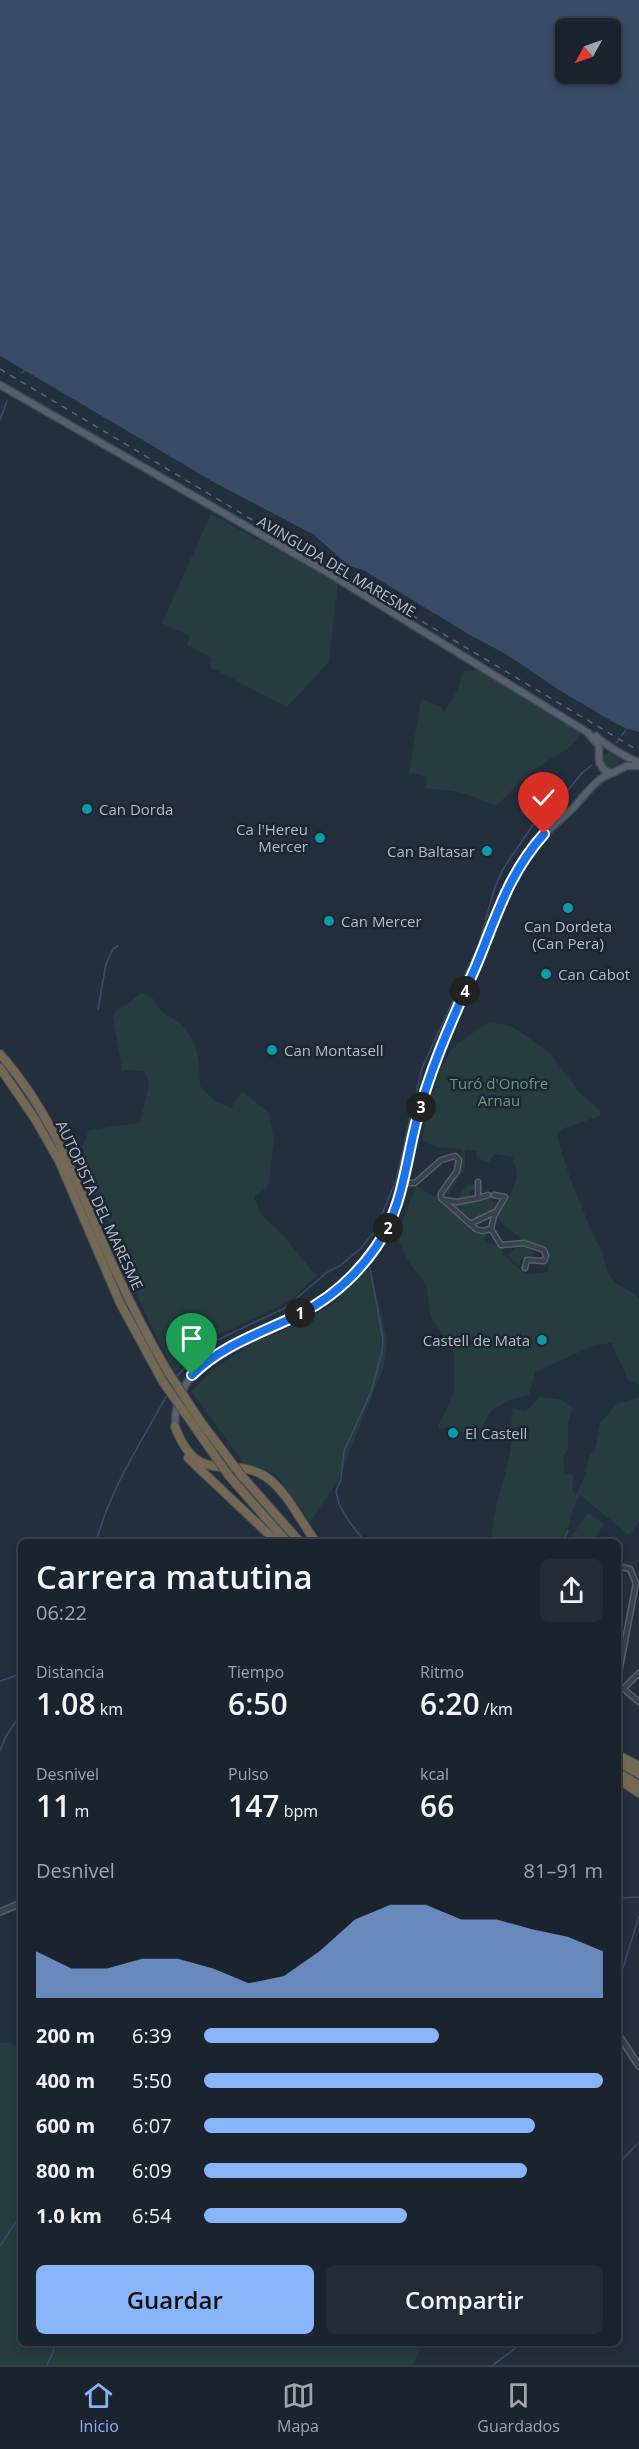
<!DOCTYPE html>
<html lang="es">
<meta charset="utf-8">
<style>
:root{--surface:#1b232e;--page:#242b36;--text:#f1f3f6;--muted:#a0a4aa;--line:#39404a;--accent:#8ab4f8}
body{margin:0;font-family:"Open Sans",sans-serif;background:var(--page);color:var(--text);height:100vh;display:flex;flex-direction:column;font-size:22px;white-space:nowrap}
*{box-sizing:border-box;margin:0}
p{font-size:20px;color:var(--muted)}
.icon{flex:none;width:33px;height:33px;fill:none;stroke:currentColor;stroke-width:2;stroke-linecap:round;stroke-linejoin:round}
.map{position:relative;flex:1;overflow:hidden}
.drawer{position:absolute;left:18px;top:1539px;width:603px;height:807px;display:flex;flex-direction:column;background:var(--surface);border-radius:9px;box-shadow:0 3px 9px #0003,0 0 0 2px var(--line)}
.drawer>*{flex:none}
.needle{width:39px;rotate:230deg}
.tools{position:absolute;left:555px;top:18px;display:grid;gap:12px}
.tools a{display:grid;place-items:center;width:66px;height:66px;border-radius:9px;background:var(--surface);box-shadow:0 3px 9px #0003,0 0 0 2px var(--line);font-size:30px}
.pin{position:absolute;display:grid;place-items:center;width:51px;height:51px;color:#fff;margin:-62px -26px;border-radius:50% 50% 50% 0;rotate:-45deg;box-shadow:0 0 6px #0007}
.pin .icon{rotate:45deg}
.km{position:absolute;width:30px;height:30px;margin:-15px;border-radius:50%;background:#222;color:#fff;font-size:16px;line-height:30px;text-align:center}
.round{display:grid;place-items:center;flex:none;width:63px;height:63px;border-radius:9px;background:var(--page)}
.summary{display:flex;align-items:center;justify-content:space-between;height:102px;padding:0 18px}
h1{font-size:33px;font-weight:600;line-height:45px}
.stats{display:grid;grid-template-columns:repeat(3,1fr);gap:9px;height:102px;padding:6px 18px}
.stats div{display:grid;align-content:center}
.stats b{font-size:30px;font-weight:600}
.stats small{font-size:16px;font-weight:400}
.stats p{font-size:16px}
.chart{height:168px;padding:12px 18px}
.chart p{display:flex;justify-content:space-between}
.chart svg{width:100%;height:108px;margin-top:6px;fill:var(--accent);opacity:.7}
.primary-button{display:flex;gap:12px;margin-top:auto;padding:12px 18px}
.primary-button a{flex:1;height:69px;border-radius:9px;background:var(--accent);color:#111;font-size:24px;font-weight:600;line-height:69px;text-align:center}
.primary-button a+a{background:var(--page);color:var(--text)}
ul{padding:0 18px;list-style:none;font-size:20px}
li{display:grid;grid-template-columns:96px 72px 1fr;align-items:center;height:45px}
li i{height:15px;border-radius:8px;background:var(--accent)}
.dock{display:flex;justify-content:space-around;align-items:center;height:84px;border-top:2px solid var(--line);background:var(--surface);font-size:16px;color:var(--muted)}
.dock a{display:grid;justify-items:center;gap:3px}
.dock .on{color:var(--accent)}
.map>svg:first-child{display:block}
.green{fill:#263c3f}
.water{fill:#394c67;fill-rule:evenodd}
.pier{fill:#242f3e}
.lines{fill:none;stroke-linecap:round;stroke-linejoin:round}
.stream{stroke:#394c67;stroke-width:1.5}
.minor-casing{stroke:#565f6c;stroke-width:7}
.tertiary-casing{stroke:#565f6c;stroke-width:8}
.primary-casing{stroke:#414a57;stroke-width:9}
.motorway-casing{stroke:#434c59;stroke-width:10}
.minor{stroke:#38414e;stroke-width:4}
.tertiary{stroke:#38414e;stroke-width:5}
.primary{stroke:#56606e;stroke-width:6}
.motorway{stroke:#746855;stroke-width:8}
.rail{stroke:#5a6575;stroke-width:1.5;stroke-dasharray:6 6;stroke-linecap:butt}
.motorway-bridge-casing{stroke:#434c59;stroke-width:10;stroke-linecap:butt}
.motorway-bridge{stroke:#746855;stroke-width:8}
.route-casing{stroke:#fff;stroke-width:12}
.route{stroke:#1a73e8;stroke-width:8}
.culture-dot{fill:#0f9aa8;stroke:#1d2633;stroke-width:2}
.labels{text-anchor:middle;dominant-baseline:central;stroke-width:5;stroke-linejoin:round;paint-order:stroke}
.street-label{font-size:15px;fill:#b4bcc9;stroke:#1d2633}
.poi-label{font-size:15px;fill:#b4bcc9;stroke:#1d2633;text-anchor:start}
.park-label{font-size:15px;fill:#6b9a76;stroke:#1d2633}
</style>
<div class="map">
<svg width="639" height="2365" viewBox="0 0 639 2365">
<rect width="100%" height="100%" fill="#242f3e"/>
<path class="green" d="M211,514L338,583L329,662L287,707L210,667L212,658L187,645L190,636L162,623Z
M477,669L581,733C571,751 555,755 540,766C524,777 511,792 497,805C487,804 482,800 474,797C458,791 441,790 425,788L428,777L409,773L421,699L440,706L444,712L458,690L463,671Z
M603 760a8 8 0 1 1 16 0a8 8 0 1 1-16 0Z
M140,993C159,997 152,1003 163,1012C167,1016 174,1018 179,1022C198,1039 200,1063 200,1086L215,1101L231,1108L242,1091L269,1113L274,1141L268,1187L254,1197L261,1214L284,1236L316,1276L293,1298L280,1306L214,1337L202,1345L175,1372C135,1299 108,1226 82,1147L89,1130L140,1123L149,1084L145,1071L122,1070L113,1017L116,1010L128,1004Z
M492,1022L513,1027L550,1053L579,1092L600,1111V1116L562,1129L557,1134L558,1140L571,1181L595,1239L602,1250L607,1272L617,1284L635,1294L639,1299V1385L628,1380C623,1366 616,1356 612,1343L595,1345L535,1372L529,1395L509,1400L491,1411L483,1425L471,1433L453,1432V1430H449V1426L440,1429L438,1427L454,1392V1353L431,1317L426,1284L410,1264L396,1237L416,1187L417,1186L434,1197L455,1171L436,1197L475,1230L487,1235L484,1239L493,1246L497,1243L508,1246L504,1248L502,1253L525,1274L548,1272V1247L524,1241L495,1217C509,1197 524,1181 512,1157L494,1154L489,1162L477,1159L476,1151L465,1150V1169L448,1195L446,1192L462,1165L461,1149L437,1147L422,1140C428,1114 437,1061 457,1044C460,1041 465,1039 469,1036C477,1030 482,1025 492,1022Z
M468,1184L475,1185L477,1190H471L470,1196L475,1195V1197L462,1201L449,1200L450,1198H459L460,1194Z
M490,1197L493,1202H500L496,1210L471,1222L449,1203H464Z
M518,1245L534,1247L530,1251L534,1252L533,1259H521L519,1266L507,1256Z
M368,1268L382,1314L387,1343L384,1366L338,1480L310,1522L276,1474L243,1462L191,1391L217,1366L253,1343L302,1322L334,1303Z
M539,1397L562,1400L573,1408L568,1422V1449L563,1458L565,1474L571,1473L574,1476L572,1488L575,1497L584,1477L590,1454L595,1451L600,1423L617,1404L639,1397V1522L629,1535L580,1495C570,1508 571,1527 563,1542H491C492,1509 506,1479 511,1446C513,1433 510,1421 513,1408L526,1412Z
M588,1513L604,1524L592,1542H581L572,1536Z
M10,2042L21,2050V2343H423L413,2365H0V2043Z"/>
<path class="water" d="M0,0H639V732C602,724 549,682 516,661C502,651 486,644 471,636C435,616 400,594 365,571L349,566L314,535L215,483L0,356ZM566,28H610V74H566Z"/>
<path class="pier" d="M0,356L215,483L314,535L345,565L330,555L312,537L213,486L20,372L0,360Z
M350,566L365,571L470,635L515,660L554,687L622,727V730L364,573L349,569Z"/>
<g class="lines">
<path class="stream" d="M22,373L24,371
M0,420L7,401
M347,569V565
M622,735L626,730
M616,743L618,741
M98,1009L106,964L113,949L118,946
M176,1377L195,1357L215,1341L285,1308L326,1273L341,1265L360,1249L375,1231L396,1180L422,1068L479,944L495,887L503,869L533,825L548,815L582,773L592,765
M96,1542C111,1487 140,1444 167,1395
M365,1542L348,1520L339,1504L336,1491L341,1479L344,1451L371,1392L382,1352L383,1339L370,1268
M563,1542L568,1531
M0,1681L21,1674
M0,1751L5,1738L21,1713
M618,1898L639,1897
M618,1975L623,1968L639,1916
M618,2164L639,2142
M0,2246L21,2214
M47,2365L53,2353L54,2346
M493,2365L522,2343"/>
<defs>
<path id="minor" d="M404,1183H415L441,1160L455,1156L459,1160L457,1171L441,1193V1198L476,1229L482,1231L491,1229
M478,1198L488,1195
M444,1200L457,1202L478,1198V1182
M470,1224L495,1212
M491,1229L501,1245L524,1243L544,1250L546,1256L544,1261L527,1260L525,1268
M491,1229L494,1216L505,1197L494,1195
M618,1566L630,1569L636,1583L618,1678
M618,1684L639,1702
M623,1689L639,1673"/>
<path id="tertiary" d="M0,1912L21,1903
M618,2034L639,2066"/>
<path id="primary" d="M0,385L323,570L587,732L599,746V762L604,770L613,773L626,766H639
M596,736C604,744 628,759 639,762
M175,1427C173,1350 263,1336 316,1305C350,1285 381,1251 394,1213C407,1179 411,1142 421,1108C436,1055 459,1006 480,955C493,924 503,888 523,860C536,840 555,825 573,808C585,796 596,777 613,773"/>
<path id="motorway" d="M0,1054C50,1110 75,1178 104,1245C123,1289 144,1331 168,1372
M0,1068L35,1119L59,1161L120,1303L163,1382
M175,1427C200,1491 231,1451 269,1479C288,1494 301,1522 316,1542
M188,1458L277,1542
M241,1475L300,1542
M229,1476L287,1542
M618,1755L639,1766
M618,1762L639,1774
M618,1773L639,1785
M618,1779L639,1793"/>
</defs>
<use href="#minor" class="minor-casing"/>
<use href="#tertiary" class="tertiary-casing"/>
<use href="#primary" class="primary-casing"/>
<use href="#motorway" class="motorway-casing"/>
<use href="#minor" class="minor"/>
<use href="#tertiary" class="tertiary"/>
<use href="#primary" class="primary"/>
<use href="#motorway" class="motorway"/>
<path class="rail" d="M0,369L639,751"/>
<defs>
<path id="motorway-bridge" d="M168,1372L201,1422L241,1475
M163,1382L229,1476"/>
</defs>
<use href="#motorway-bridge" class="motorway-bridge-casing"/>
<use href="#motorway-bridge" class="motorway-bridge"/>
</g>
<g class="lines">
<defs>
<path id="route" d="M192,1375C222,1345 261,1333 298,1315C330,1299 356,1276 376,1247C402,1210 405,1166 416,1123C430,1068 453,1018 476,966C496,918 508,874 544,834"/>
</defs>
<use href="#route" class="route-casing"/>
<use href="#route" class="route"/>
</g>
<g class="culture-dot">
<circle cx="87" cy="809" r="6"/>
<circle cx="320" cy="838" r="6"/>
<circle cx="487" cy="851" r="6"/>
<circle cx="568" cy="908" r="6"/>
<circle cx="329" cy="921" r="6"/>
<circle cx="546" cy="974" r="6"/>
<circle cx="272" cy="1050" r="6"/>
<circle cx="542" cy="1340" r="6"/>
<circle cx="453" cy="1433" r="6"/>
</g>
<g class="labels">
<g class="street-label">
<text transform="translate(337 566) rotate(31)">AVINGUDA DEL MARESME</text>
<text transform="translate(100 1205) rotate(65)">AUTOPISTA DEL MARESME</text>
</g>
<g class="poi-label">
<text x="99" y="809">Can Dorda</text>
<text x="308" y="829" text-anchor="end">Ca l'Hereu<tspan x="308" dy="17">Mercer</tspan></text>
<text x="475" y="851" text-anchor="end">Can Baltasar</text>
<text x="341" y="921">Can Mercer</text>
<text x="568" y="926" text-anchor="middle">Can Dordeta<tspan x="568" dy="17">(Can Pera)</tspan></text>
<text x="558" y="974">Can Cabot</text>
<text x="284" y="1050">Can Montasell</text>
<text x="530" y="1340" text-anchor="end">Castell de Mata</text>
<text x="465" y="1433">El Castell</text>
</g>
<g class="park-label">
<text x="499" y="1083">Turó d'Onofre<tspan x="499" dy="17">Arnau</tspan></text>
</g>
</g>
</svg>
<div class="tools">
<a><svg class="needle" viewBox="-14 -14 28 28"><path d="M0-13l5 13h-10z" fill="#e53935"/><path d="M0 13l5-13h-10z" fill="#a0a4aa"/></svg></a>
</div>
<div class="pin" style="left:192px;top:1375px;background:#1e9e55"><svg class="icon" aria-label="arrive" viewBox="0 0 24 24"><path d="M6 21V4h12l-3 4 3 4H6"/></svg></div>
<div class="pin" style="left:544px;top:834px;background:#d93025"><svg class="icon" aria-label="check" viewBox="0 0 24 24"><path d="M5 12l5 5 9-10"/></svg></div>
<b class="km" style="left:300px;top:1313px">1</b>
<b class="km" style="left:388px;top:1228px">2</b>
<b class="km" style="left:421px;top:1107px">3</b>
<b class="km" style="left:465px;top:991px">4</b>
<section class="drawer">
<div class="summary"><div><h1>Carrera matutina</h1><p>06:22</p></div><a class="round"><svg class="icon" aria-label="share" viewBox="0 0 24 24"><path d="M12 15V3M7 8l5-5 5 5M5 13v7h14v-7"/></svg></a></div>
<div class="stats">
<div><p>Distancia</p><b>1.08<small> km</small></b></div>
<div><p>Tiempo</p><b>6:50</b></div>
<div><p>Ritmo</p><b>6:20<small> /km</small></b></div>
</div>
<div class="stats">
<div><p>Desnivel</p><b>11<small> m</small></b></div>
<div><p>Pulso</p><b>147<small> bpm</small></b></div>
<div><p>kcal</p><b>66</b></div>
</div>
<div class="chart"><p><span>Desnivel</span>81–91 m</p>
<svg viewBox="0 0 160 44" preserveAspectRatio="none"><path d="M0 44V25L10 32L20 32L30 28L40 28L50 32L60 38L70 35L80 25L90 12L100 6L110 6L120 12L130 12L140 16L150 19L160 25V44z"/></svg>
</div>
<ul>
<li><b>200 m</b>6:39<i style="width:59%"></i></li>
<li><b>400 m</b>5:50<i style="width:100%"></i></li>
<li><b>600 m</b>6:07<i style="width:83%"></i></li>
<li><b>800 m</b>6:09<i style="width:81%"></i></li>
<li><b>1.0 km</b>6:54<i style="width:51%"></i></li>
</ul>
<div class="primary-button"><a>Guardar</a><a>Compartir</a></div>
</section>
</div>
<nav class="dock">
<a class="on"><svg class="icon" aria-label="home" viewBox="0 0 24 24"><path d="M3 11l9-7 9 7M6 9v11h12V9"/></svg>Inicio</a>
<a><svg class="icon" aria-label="map" viewBox="0 0 24 24"><path d="M3 6l6-2 6 2 6-2v14l-6 2-6-2-6 2zM9 4v14M15 6v14"/></svg>Mapa</a>
<a><svg class="icon" aria-label="saved" viewBox="0 0 24 24"><path d="M7 4h10v16l-5-4-5 4z"/></svg>Guardados</a>
</nav>
